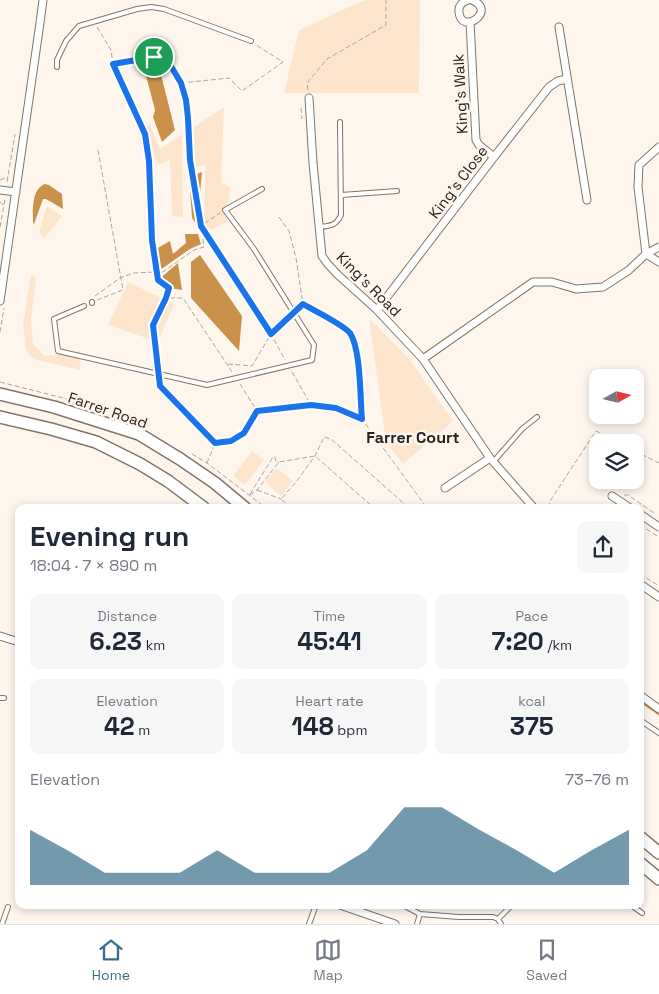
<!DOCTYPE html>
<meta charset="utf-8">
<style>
:root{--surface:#fff;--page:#f6f6f7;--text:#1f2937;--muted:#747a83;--line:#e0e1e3;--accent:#386e8a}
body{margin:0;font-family:"Space Grotesk",sans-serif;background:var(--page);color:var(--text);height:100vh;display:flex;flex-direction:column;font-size:19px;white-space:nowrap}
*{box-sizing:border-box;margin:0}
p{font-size:16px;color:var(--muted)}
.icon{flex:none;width:28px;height:28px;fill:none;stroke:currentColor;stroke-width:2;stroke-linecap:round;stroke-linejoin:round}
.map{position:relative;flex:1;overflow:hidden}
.side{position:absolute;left:15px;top:504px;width:629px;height:405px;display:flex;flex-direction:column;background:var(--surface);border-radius:10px;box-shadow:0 2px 8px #0003}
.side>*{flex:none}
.needle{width:32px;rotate:82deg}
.buttons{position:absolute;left:589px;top:369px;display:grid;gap:10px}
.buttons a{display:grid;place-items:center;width:55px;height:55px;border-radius:10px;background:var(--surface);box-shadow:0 2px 8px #0003;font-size:25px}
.pin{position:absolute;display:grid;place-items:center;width:42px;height:42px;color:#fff;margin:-21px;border:2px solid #fff;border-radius:50%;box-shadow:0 1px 5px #0007}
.round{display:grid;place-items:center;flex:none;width:52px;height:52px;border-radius:10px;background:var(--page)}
.summary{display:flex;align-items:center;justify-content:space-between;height:85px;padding:0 15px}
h1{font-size:28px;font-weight:800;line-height:38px}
.metrics{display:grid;grid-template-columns:repeat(3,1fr);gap:8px;height:85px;padding:5px 15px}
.metrics div{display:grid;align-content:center;border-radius:10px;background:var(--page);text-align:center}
.metrics b{font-size:25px;font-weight:800}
.metrics small{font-size:14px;font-weight:400}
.metrics p{font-size:14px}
.chart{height:140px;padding:10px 15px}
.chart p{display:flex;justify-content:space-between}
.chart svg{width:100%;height:90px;margin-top:5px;fill:var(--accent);opacity:.7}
.tab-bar{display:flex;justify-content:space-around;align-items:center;height:70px;border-top:1px solid var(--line);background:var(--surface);font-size:14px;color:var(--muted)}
.tab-bar a{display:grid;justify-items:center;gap:2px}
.tab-bar .current{color:var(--accent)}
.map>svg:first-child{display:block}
.green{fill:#fce5cc}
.water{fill:#c9914a}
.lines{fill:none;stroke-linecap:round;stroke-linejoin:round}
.stream{stroke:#c9914a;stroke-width:2.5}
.service-casing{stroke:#817568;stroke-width:6}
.minor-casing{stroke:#817568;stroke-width:9}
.trunk-casing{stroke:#817568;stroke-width:14}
.path{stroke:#aca59d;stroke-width:1;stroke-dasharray:5 2.5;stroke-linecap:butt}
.service{stroke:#fff;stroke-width:4}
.minor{stroke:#fff;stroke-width:7}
.trunk{stroke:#fff;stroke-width:11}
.route-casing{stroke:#fff;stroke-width:10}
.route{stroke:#1a73e8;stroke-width:6}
.labels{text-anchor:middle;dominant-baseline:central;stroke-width:5;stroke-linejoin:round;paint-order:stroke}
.street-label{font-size:15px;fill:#26211c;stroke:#fef6ed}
.neighbourhood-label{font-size:16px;font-weight:bold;fill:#26211c;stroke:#fef6ed}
</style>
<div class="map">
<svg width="659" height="924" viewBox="0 0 659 924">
<rect width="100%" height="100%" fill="#fef6ed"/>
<path class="green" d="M366,0H420L419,93H284L299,30L360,2Z
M224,107L221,183L230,187L227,222L204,233L205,164L191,170V129Z
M150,125L160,149L182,134L183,217L172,216L170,160L157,165L145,128Z
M47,206L62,216L44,239L39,232Z
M31,275L36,278L31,319L33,344L45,356L80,351V370L33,359L26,350L23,324Z
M128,282L174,304L158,342L108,325Z
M369,318L410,360L453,421L403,464L386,442Z
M252,451L264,460L245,485L233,476Z
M277,468L293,481L281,496L265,482Z"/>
<path class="water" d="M159,67L175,130L162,142L153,117L155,110L144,68Z
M202,172L197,225L192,218L189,177Z
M45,184L49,185L62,194L63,209L46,199H43L34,224L33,223C33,211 31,189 45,184Z
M185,234H198L201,244L190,249L160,270L156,249L170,241L173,254L186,243Z
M200,255L242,316L239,351L191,298V262Z
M178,263L182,290L169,288L158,280Z"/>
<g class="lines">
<path class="stream" d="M640,701L659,714"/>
<defs>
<path id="service" d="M57,67V60L66,41L79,26L137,9L151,7L164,9L251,41
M341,195L397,191
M319,227C330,226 336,226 341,215L340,122
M92,303V302
M84,306L54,319L58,351L207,385L312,360L314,345L254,249L225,210L262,189
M494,461L522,429L537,417
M0,698H4
M640,720L659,733
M403,905L420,914L459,917H493L498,919L501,924
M631,905L642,913
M498,919L512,905
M2,924L8,907
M309,924L316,905
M417,924L420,914"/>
<path id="minor" d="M468,0C462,2 458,6 459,12C461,36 498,11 472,0
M470,22L476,140L479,145L494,157
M559,27L587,200
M309,98L313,163L322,256L327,263L337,274L377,310L423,359L490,458L534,508
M0,190L16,192
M646,254L638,187L639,165L659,147
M646,254L659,262
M0,301L40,23L43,0
M377,310L494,157L549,87L558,81L567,79
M423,359L533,282H552L576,289L603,287L629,270L646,254L659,247
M445,488L490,458
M612,496L630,508
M640,514L659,527
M640,584L659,597
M0,636L19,642
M640,695L659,709
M340,905L395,924"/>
<path id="trunk" d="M0,394L54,407L139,434L180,459L215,483L245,508
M0,417L51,429L96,442L140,464L168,481L204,508
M640,837L659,853
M640,863L659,879"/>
</defs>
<use href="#service" class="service-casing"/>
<use href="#minor" class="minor-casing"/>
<use href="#trunk" class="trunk-casing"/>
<path class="path" d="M97,27L111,50L113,64L145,134L149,161L152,240L158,280L169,288L166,298H183L232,372
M114,63L154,57L159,58L169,63L181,83L186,100L188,117L190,159L201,226L271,334L285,360
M181,83L229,78L242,91L283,62L256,45
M308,90L307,83L327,59L386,25V0
M301,108L302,119
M0,180L8,177
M7,182L15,134
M0,202L3,205
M279,217L289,231L296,258L303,304L335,322L349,333L355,347L359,370L362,419L427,508
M0,227L5,199
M95,296L120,278L133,273L157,272L160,274L194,250L204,247L201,226L220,213
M97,300L123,290L98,150
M0,332L4,308
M228,364L252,366L271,334L290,317
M158,368L153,325L166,298
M292,372L311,405
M155,380L214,442
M0,382L75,401L102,411
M240,384L257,411
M215,443L231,441L244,433L257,411L311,405L336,408L361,419
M635,451L659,463
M192,454L207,463L266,508
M207,463L215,443
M257,490L281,499
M250,494L273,457H275L276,462H279
M250,495L257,490L279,462L315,456L374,508
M624,495H628L654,513
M291,508L281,499L296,482L315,456L324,437L331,439L409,508
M411,508L412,506L414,508
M549,508L550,501L596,431L618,442
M640,525L659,537
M640,574L659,586"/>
<use href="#service" class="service"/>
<use href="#minor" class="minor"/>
<use href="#trunk" class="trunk"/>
</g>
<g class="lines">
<defs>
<path id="route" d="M154,57L159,58L169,63L181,83L186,100L188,118L190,160L201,226L271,334L303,304C313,310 344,325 350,333C361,349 360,399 362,419L336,408L311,405L257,411L244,433L231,441L215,443L160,386L153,325L166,298L169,288L158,280L152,240L149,161L145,134L113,64Z"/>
</defs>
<use href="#route" class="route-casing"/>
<use href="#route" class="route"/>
</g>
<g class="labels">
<g class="street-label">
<text transform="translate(460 94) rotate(-93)">King's Walk</text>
<text transform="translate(458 182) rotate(-53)">King's Close</text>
<text transform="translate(369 284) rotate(45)">King's Road</text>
<text transform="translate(108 410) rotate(19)">Farrer Road</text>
</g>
<g class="neighbourhood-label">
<text x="413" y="437">Farrer Court</text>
</g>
</g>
</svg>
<div class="buttons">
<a><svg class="needle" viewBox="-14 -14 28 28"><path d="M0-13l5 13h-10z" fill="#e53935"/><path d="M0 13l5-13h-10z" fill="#747a83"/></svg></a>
<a><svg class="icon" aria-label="layers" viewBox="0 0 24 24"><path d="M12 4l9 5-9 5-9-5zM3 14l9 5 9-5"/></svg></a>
</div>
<div class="pin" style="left:154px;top:57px;background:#1e9e55"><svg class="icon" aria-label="arrive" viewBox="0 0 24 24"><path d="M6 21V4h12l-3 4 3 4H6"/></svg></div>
<section class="side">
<div class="summary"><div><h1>Evening run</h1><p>18:04 · 7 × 890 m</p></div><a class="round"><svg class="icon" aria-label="share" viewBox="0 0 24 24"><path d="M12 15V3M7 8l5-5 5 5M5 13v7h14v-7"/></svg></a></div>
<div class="metrics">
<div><p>Distance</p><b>6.23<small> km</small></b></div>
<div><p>Time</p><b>45:41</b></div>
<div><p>Pace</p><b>7:20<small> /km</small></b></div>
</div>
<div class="metrics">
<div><p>Elevation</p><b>42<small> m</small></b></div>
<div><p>Heart rate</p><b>148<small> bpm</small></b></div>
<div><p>kcal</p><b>375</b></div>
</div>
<div class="chart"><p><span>Elevation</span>73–76 m</p>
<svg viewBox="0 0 160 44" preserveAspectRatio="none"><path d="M0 44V17L10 27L20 38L30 38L40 38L50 27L60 38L70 38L80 38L90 27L100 6L110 6L120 17L130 27L140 38L150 27L160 17V44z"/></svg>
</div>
</section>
</div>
<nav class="tab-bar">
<a class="current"><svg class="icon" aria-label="home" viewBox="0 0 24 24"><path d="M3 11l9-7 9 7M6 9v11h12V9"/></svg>Home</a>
<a><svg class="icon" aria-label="map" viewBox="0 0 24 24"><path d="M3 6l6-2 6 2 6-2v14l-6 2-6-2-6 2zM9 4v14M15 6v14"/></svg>Map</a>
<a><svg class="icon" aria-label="saved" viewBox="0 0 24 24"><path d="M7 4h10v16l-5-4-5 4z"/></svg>Saved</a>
</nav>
